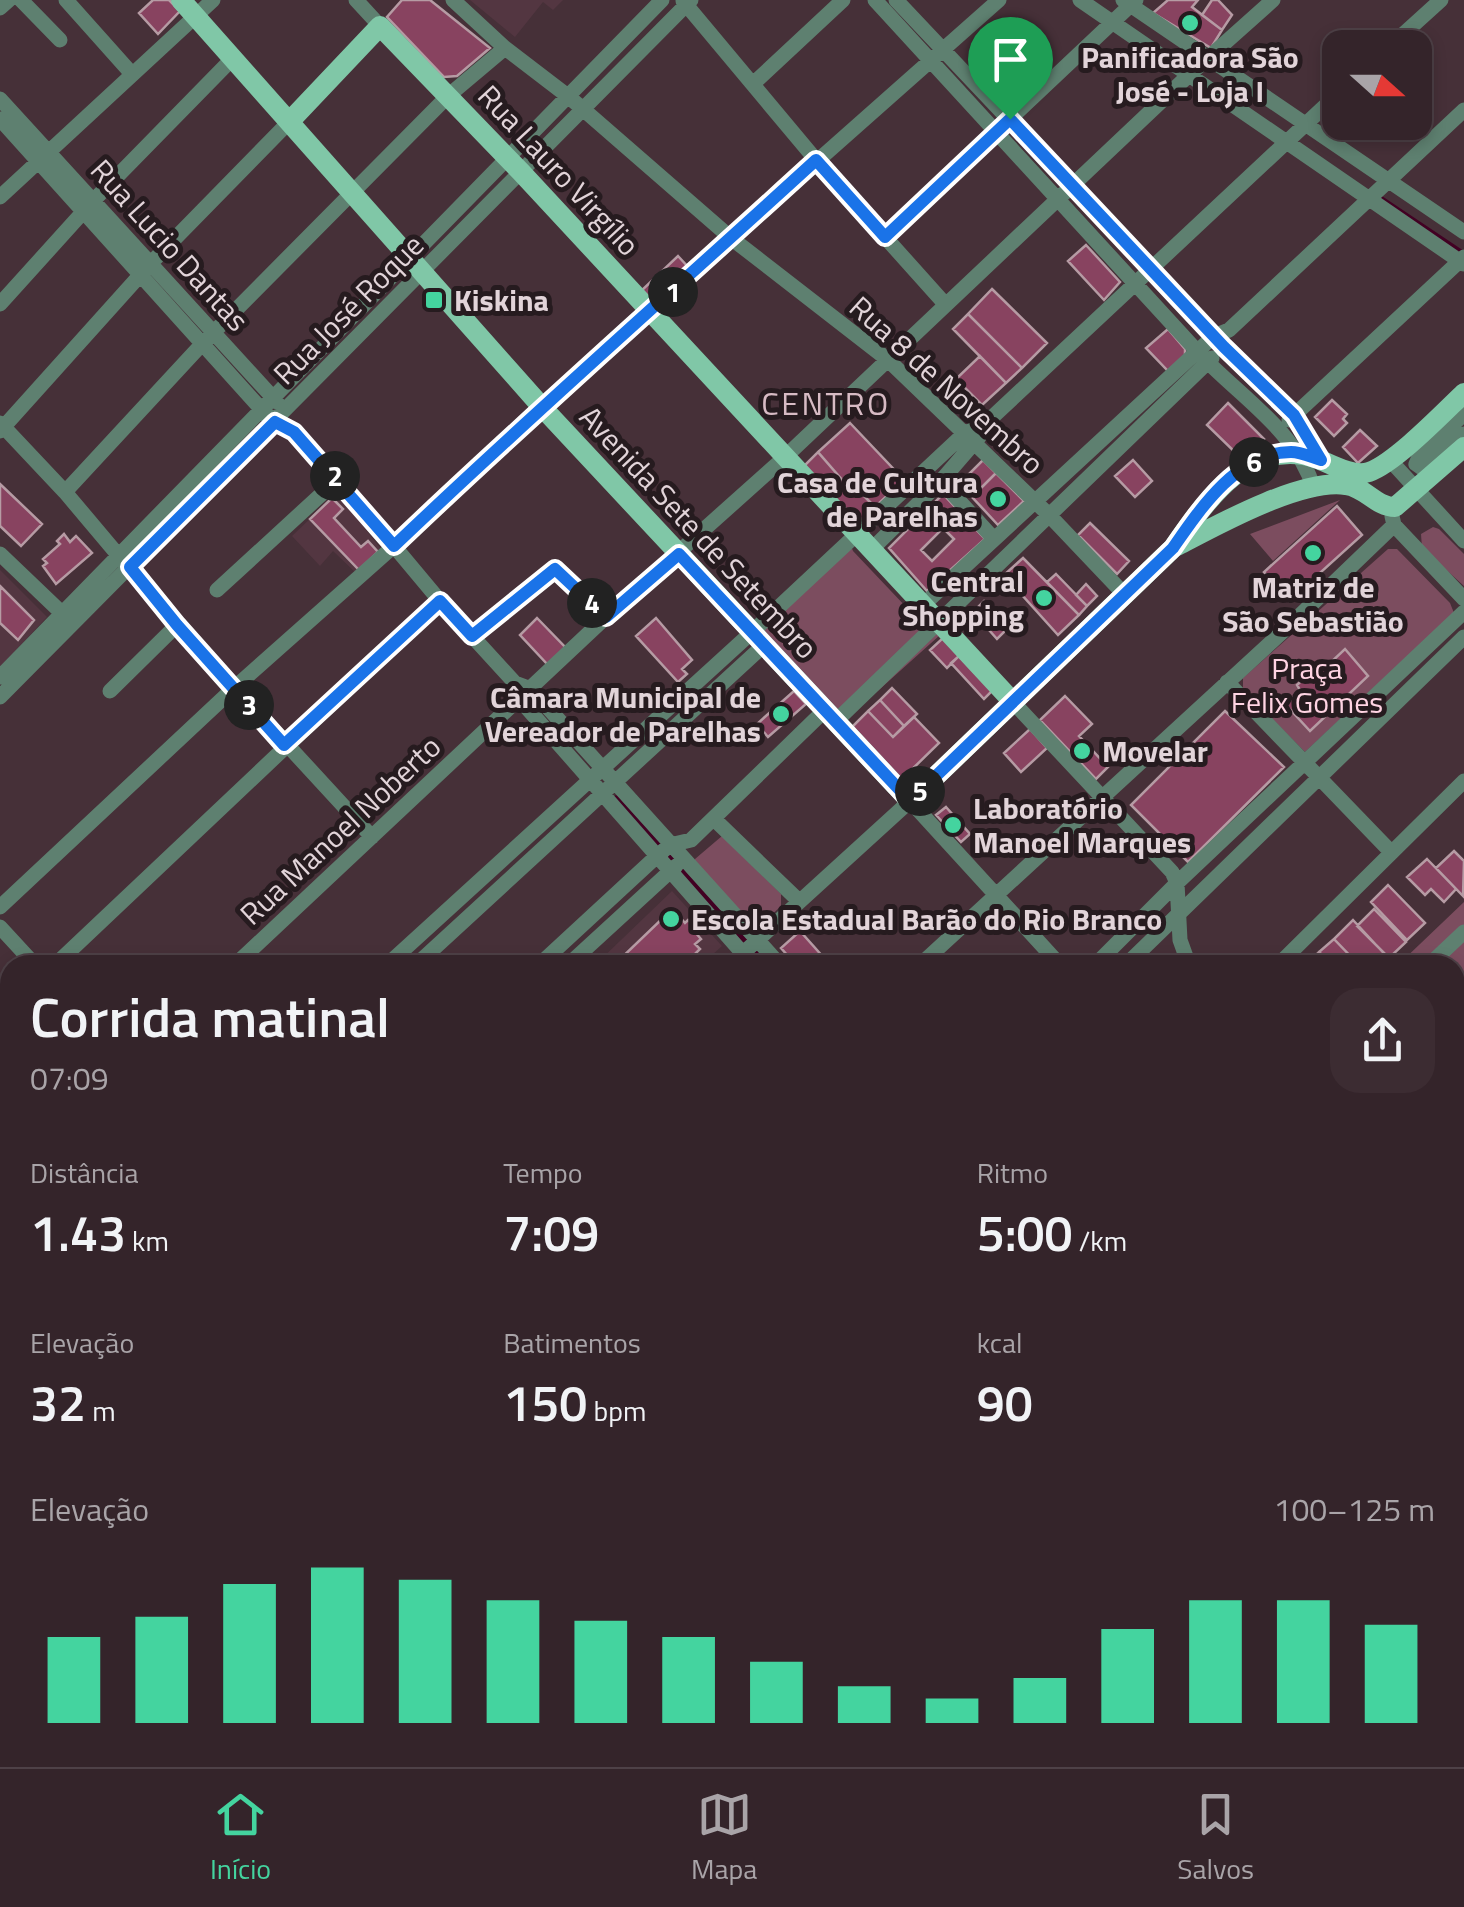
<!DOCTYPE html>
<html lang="pt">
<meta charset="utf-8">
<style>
:root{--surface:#34242a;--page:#3c2c32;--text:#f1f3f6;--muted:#a9a4a8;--line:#4e4147;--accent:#44d49f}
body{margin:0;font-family:"Titillium Web",sans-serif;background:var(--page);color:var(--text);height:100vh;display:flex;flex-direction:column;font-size:38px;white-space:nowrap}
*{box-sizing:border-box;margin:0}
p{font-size:32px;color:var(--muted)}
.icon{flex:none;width:55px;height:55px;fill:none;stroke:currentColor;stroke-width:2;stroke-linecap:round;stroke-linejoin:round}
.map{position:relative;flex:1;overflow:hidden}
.panel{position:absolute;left:0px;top:955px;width:1465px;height:812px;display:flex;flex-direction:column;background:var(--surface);border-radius:30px 30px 0 0;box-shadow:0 5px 15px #0003,0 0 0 2px var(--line)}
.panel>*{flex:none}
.needle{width:65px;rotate:111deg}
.fabs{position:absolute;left:1322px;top:30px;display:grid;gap:20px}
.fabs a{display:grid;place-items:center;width:110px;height:110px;border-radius:20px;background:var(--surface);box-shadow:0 5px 15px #0003,0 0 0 2px var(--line);font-size:50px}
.pin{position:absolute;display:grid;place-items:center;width:85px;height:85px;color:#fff;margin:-102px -42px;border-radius:50% 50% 50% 0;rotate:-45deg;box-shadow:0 0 10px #0007}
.pin .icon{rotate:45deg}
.km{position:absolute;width:50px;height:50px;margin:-25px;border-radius:50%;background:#222;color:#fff;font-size:28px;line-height:50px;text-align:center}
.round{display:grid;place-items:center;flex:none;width:105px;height:105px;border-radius:30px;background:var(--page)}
.headline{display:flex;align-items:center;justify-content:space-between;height:170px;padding:0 30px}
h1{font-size:55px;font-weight:600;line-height:75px}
.figures{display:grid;grid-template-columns:repeat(3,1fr);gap:15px;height:170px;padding:10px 30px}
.figures div{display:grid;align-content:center}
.figures b{font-size:50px;font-weight:600}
.figures small{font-size:28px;font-weight:400}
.figures p{font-size:28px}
.chart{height:280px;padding:20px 30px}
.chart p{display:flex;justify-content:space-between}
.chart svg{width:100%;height:180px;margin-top:10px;stroke:var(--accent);stroke-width:6}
.tabs{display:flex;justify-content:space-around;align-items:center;height:140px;border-top:2px solid var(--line);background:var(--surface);font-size:28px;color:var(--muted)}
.tabs a{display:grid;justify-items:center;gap:5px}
.tabs .on{color:var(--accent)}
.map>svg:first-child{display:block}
.built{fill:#533641}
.green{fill:#7c4d5f}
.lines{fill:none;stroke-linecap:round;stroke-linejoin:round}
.stream{stroke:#420123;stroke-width:5}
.river{stroke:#420123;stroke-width:28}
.building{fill:#884360;stroke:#b69ba4;stroke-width:2.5;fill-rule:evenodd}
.minor{stroke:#5e8070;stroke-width:15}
.major{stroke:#80c7a7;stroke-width:20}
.route-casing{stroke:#fff;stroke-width:20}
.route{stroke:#1a73e8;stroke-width:12}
.poi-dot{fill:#44d49f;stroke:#261b1f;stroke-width:4}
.labels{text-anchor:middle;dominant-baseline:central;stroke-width:10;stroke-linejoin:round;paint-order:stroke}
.poi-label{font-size:30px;font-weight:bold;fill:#e2d4d9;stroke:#261b1f;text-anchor:start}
.street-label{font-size:30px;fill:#e2d4d9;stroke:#261b1f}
.park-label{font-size:30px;fill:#ffd4e3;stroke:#261b1f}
.neighbourhood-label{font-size:32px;letter-spacing:2.5px;fill:#d7bbc4;stroke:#261b1f}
</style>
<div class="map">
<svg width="1464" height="1767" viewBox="0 0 1464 1767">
<rect width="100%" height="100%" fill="#463038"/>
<path class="built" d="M470,0H563L553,10L543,2L515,37Z
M337,493L381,549L356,573L333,551L320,566L292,536Z
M0,570L47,617L0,667Z
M672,891L722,946L701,965H595Z"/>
<path class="green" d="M1340,500L1273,561L1250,534Z
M1433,527L1439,529L1464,554V586L1422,548L1421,534Z
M848,537L853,551L926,628L940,635L841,724L750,629Z
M1388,549H1397L1450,603L1454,613L1305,752L1243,689V678Z
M722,836L781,894V906L762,924L752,925L694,864L695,859Z
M1464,902V1327L1455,1316V965H1398Z"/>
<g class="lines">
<path class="stream" d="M1379,197L1464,254
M616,798L767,965
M0,1403L10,1409"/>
<path class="river" d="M1455,1513L1464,1514
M334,1767L345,1758"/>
</g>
<path class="building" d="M153,0H169L180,11L158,34L139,13Z
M402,0H430L490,48L457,76L444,77L387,17Z
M1168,0H1198L1192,7L1222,30L1211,48L1153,13Z
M1212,0H1218L1232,15L1222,30L1202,15Z
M1086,245L1120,282L1104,300L1068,261Z
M678,256L689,268L652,303L641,291Z
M992,289L1047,343L1022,368L968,314Z
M968,314L1022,368L1006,383L953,329Z
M1168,329L1185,349V356L1168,371L1146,348Z
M980,356L1006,383L982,405L956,379Z
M1332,400L1347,414L1343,419L1347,423L1334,436L1315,417Z
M1228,403L1264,439L1243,460L1207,425Z
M850,423L904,480L875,507L855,487L851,490L818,452Z
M1360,430L1377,446L1358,463L1343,447Z
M818,452L851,490L855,487L875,507L855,525L802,468Z
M983,460L996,473L972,497L959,484Z
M1133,460L1152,481L1135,497L1115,476Z
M996,473L1024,501L998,525L972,497Z
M0,484L42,524L21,546L0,526Z
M943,494L985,539L927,591L889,548ZM943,528L954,539L932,561L921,550Z
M332,498L343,509L334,518L361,547L368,541L378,552L359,570L310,519Z
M1337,506L1362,535L1289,601L1264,572Z
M1090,523L1129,561L1117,574L1078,535Z
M64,534L70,542L76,536L92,553L56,584L43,566L47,563L43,559L60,544L57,541Z
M1023,558L1079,615L1058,635L1004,575Z
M1056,574L1087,606L1079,615L1047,582Z
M1086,584L1097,596L1087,606L1076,595Z
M0,586L34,620L18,640L0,623Z
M984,601L1008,628L997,639L973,612Z
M537,618L566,648L548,665L520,635Z
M656,618L692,660L682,669L687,674L678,682L636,636Z
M943,638L959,656L947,668L930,650Z
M1345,649L1368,676L1310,731L1286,705L1300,690L1297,685L1321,662L1326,667Z
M959,656L992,691L984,699L951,663Z
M892,688L917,714L904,726L880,700Z
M794,691L806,704L768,737L757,724Z
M1065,696L1092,724L1079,736L1108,767L1096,779L1040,720Z
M880,700L904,726L893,737L868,711Z
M868,711L893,737L914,717L939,743L901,780L851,728Z
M1225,711L1284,767L1188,862L1131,805Z
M1030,729L1047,748L1021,772L1004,753Z
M946,807L970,834L961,842L936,815Z
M1454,851L1464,861L1463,896L1436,868Z
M1427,859L1456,889L1444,902L1431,889L1425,895L1407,877Z
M1388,885L1425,923L1407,940L1371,902Z
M1374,909L1406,942L1389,958L1357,926Z
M666,915L673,922L679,916L685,923L688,920L698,930L695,932L701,939L695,944L700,949L684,965H614Z
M1353,920L1391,961L1386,965H1359L1334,939Z
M800,931L824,958L816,965H796L781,948Z
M1334,939L1359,965H1332L1319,952Z
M1319,952L1332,965H1306Z
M1455,1125L1464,1134V1150L1455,1159Z"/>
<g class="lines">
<path class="minor" d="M21,0L60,40
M66,0L132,74
M356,0L380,26
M453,0L505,48
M875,0C982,117 1089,234 1196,350C1237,395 1296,429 1314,489
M896,0L1224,347L1294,415L1322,463
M1080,0L1464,264
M1123,0L1464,232
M683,1L816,160L945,304
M0,8L9,0
M1388,48L1441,0
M754,83L843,0
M0,99L277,402
M0,119L262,410L275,422L294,432L338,479L440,601L515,683L531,689L780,965
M0,197L213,0
M885,237L1136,0
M0,304L93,201L233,58
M1464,414L1419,457L1416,464L1423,469L1429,467L1464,434
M1289,420L1464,257
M0,423L65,492L177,625L372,837
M0,431L151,263L290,121
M1389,459L1464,541
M941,481L994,539
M65,492L203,343L448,96L505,48L569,97L731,238L887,359L1049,515L1125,595
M1392,516L1394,525L1464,599
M871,550L941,481L979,437
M0,554L67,618
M217,590L338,479
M922,606L1214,336L1229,330L1464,110
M472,635L555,569L606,617
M0,677L662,0
M1227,682L1391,852
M110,691L177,625
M517,691L520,700L753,965
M0,697L691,0
M1013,702L1172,872L1177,883L1180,940L1189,965
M835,722L1212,358
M714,819L799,901
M0,907L234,688L394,546L541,406L999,0
M0,927L35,965
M55,965L440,601
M235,965L606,617L785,457L1189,75L1273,0
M387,965L751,633L965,433L985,424L1340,92
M416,965L763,646
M539,965L657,856L670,845L691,840L824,711
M568,965L676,866
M730,965L910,801L1060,965
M920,965L1291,624L1394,525
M1095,965L1177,883L1464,612
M1126,965L1464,637
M1278,965L1464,781
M1429,965L1464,932
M0,1017L10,1008
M1455,1082L1464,1072
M0,1180L10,1171
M0,1317L10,1306
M0,1335L10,1327
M1455,1375L1464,1385"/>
<path class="major" d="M181,0L541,406L910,801L1173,548C1207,500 1251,435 1318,459C1332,465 1354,477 1369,472C1395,463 1443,413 1464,393
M290,121L380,26L521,172L1013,702
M1177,546C1217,525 1302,478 1346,485C1365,487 1376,507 1395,507L1464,447"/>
</g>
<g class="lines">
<defs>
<path id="route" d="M1010,119L1224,347L1294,415L1321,460C1311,457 1301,452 1291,452C1238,452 1200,509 1173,548L910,801L679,554L606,617L555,569L472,636L440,601L284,745L177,625L130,567L275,422L294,432L394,546C532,414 675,289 816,160L885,237Z"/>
</defs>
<use href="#route" class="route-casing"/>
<use href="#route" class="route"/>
</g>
<g class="poi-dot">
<circle cx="1190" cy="23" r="10"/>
<rect x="424" y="290" width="20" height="20" rx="5"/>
<circle cx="998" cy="499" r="10"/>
<circle cx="1313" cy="553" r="10"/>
<circle cx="1044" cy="598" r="10"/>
<circle cx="781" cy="714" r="10"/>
<circle cx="1082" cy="751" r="10"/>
<circle cx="953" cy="825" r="10"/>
<circle cx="671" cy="919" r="10"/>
</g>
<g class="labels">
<g class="poi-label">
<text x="1190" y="57" text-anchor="middle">Panificadora São<tspan x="1190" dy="34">José - Loja I</tspan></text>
<text x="454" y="300">Kiskina</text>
<text x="978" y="482" text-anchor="end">Casa de Cultura<tspan x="978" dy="34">de Parelhas</tspan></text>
<text x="1024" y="581" text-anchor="end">Central<tspan x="1024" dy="34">Shopping</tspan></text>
<text x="1313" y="587" text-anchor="middle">Matriz de<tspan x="1313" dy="34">São Sebastião</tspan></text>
<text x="761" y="697" text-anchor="end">Câmara Municipal de<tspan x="761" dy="34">Vereador de Parelhas</tspan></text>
<text x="1102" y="751">Movelar</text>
<text x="973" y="808">Laboratório<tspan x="973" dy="34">Manoel Marques</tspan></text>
<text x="691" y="919">Escola Estadual Barão do Rio Branco</text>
</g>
<g class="street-label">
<text transform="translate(559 170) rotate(47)">Rua Lauro Virgílio</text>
<text transform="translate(170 245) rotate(48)">Rua Lucio Dantas</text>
<text transform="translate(348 309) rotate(-45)">Rua José Roque</text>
<text transform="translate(947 385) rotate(42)">Rua 8 de Novembro</text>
<text transform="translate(699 532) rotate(47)">Avenida Sete de Setembro</text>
<text transform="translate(340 830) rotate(-43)">Rua Manoel Noberto</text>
</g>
<g class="park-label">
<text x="1307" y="668">Praça<tspan x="1307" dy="34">Felix Gomes</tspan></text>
</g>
<g class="neighbourhood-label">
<text x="826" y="403">CENTRO</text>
</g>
</g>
</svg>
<div class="fabs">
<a><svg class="needle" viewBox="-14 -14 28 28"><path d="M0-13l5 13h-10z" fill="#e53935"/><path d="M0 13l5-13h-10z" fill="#a9a4a8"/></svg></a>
</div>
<div class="pin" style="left:1010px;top:119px;background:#1e9e55"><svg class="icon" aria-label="arrive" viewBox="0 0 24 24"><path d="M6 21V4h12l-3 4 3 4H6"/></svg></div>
<b class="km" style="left:673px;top:292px">1</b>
<b class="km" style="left:335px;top:476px">2</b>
<b class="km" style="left:249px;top:705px">3</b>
<b class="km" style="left:592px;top:603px">4</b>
<b class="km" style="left:920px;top:791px">5</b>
<b class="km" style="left:1254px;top:462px">6</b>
<section class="panel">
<div class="headline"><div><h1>Corrida matinal</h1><p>07:09</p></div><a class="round"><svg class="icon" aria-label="share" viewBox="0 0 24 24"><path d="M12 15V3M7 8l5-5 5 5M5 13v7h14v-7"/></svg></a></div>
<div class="figures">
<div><p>Distância</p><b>1.43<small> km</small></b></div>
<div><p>Tempo</p><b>7:09</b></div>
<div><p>Ritmo</p><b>5:00<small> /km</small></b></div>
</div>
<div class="figures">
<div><p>Elevação</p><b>32<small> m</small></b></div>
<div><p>Batimentos</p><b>150<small> bpm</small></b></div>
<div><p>kcal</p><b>90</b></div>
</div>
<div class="chart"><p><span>Elevação</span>100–125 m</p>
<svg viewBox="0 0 160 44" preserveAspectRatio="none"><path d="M5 44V23M15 44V18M25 44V10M35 44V6M45 44V9M55 44V14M65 44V19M75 44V23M85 44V29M95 44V35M105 44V38M115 44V33M125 44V21M135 44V14M145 44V14M155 44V20"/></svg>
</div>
</section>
</div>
<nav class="tabs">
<a class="on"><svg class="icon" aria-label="home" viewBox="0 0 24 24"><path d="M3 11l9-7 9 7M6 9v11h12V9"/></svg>Início</a>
<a><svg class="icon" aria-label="map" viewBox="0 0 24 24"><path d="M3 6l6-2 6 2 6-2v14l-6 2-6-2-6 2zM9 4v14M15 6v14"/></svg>Mapa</a>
<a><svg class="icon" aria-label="saved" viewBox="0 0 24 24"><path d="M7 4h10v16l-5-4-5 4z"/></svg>Salvos</a>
</nav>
